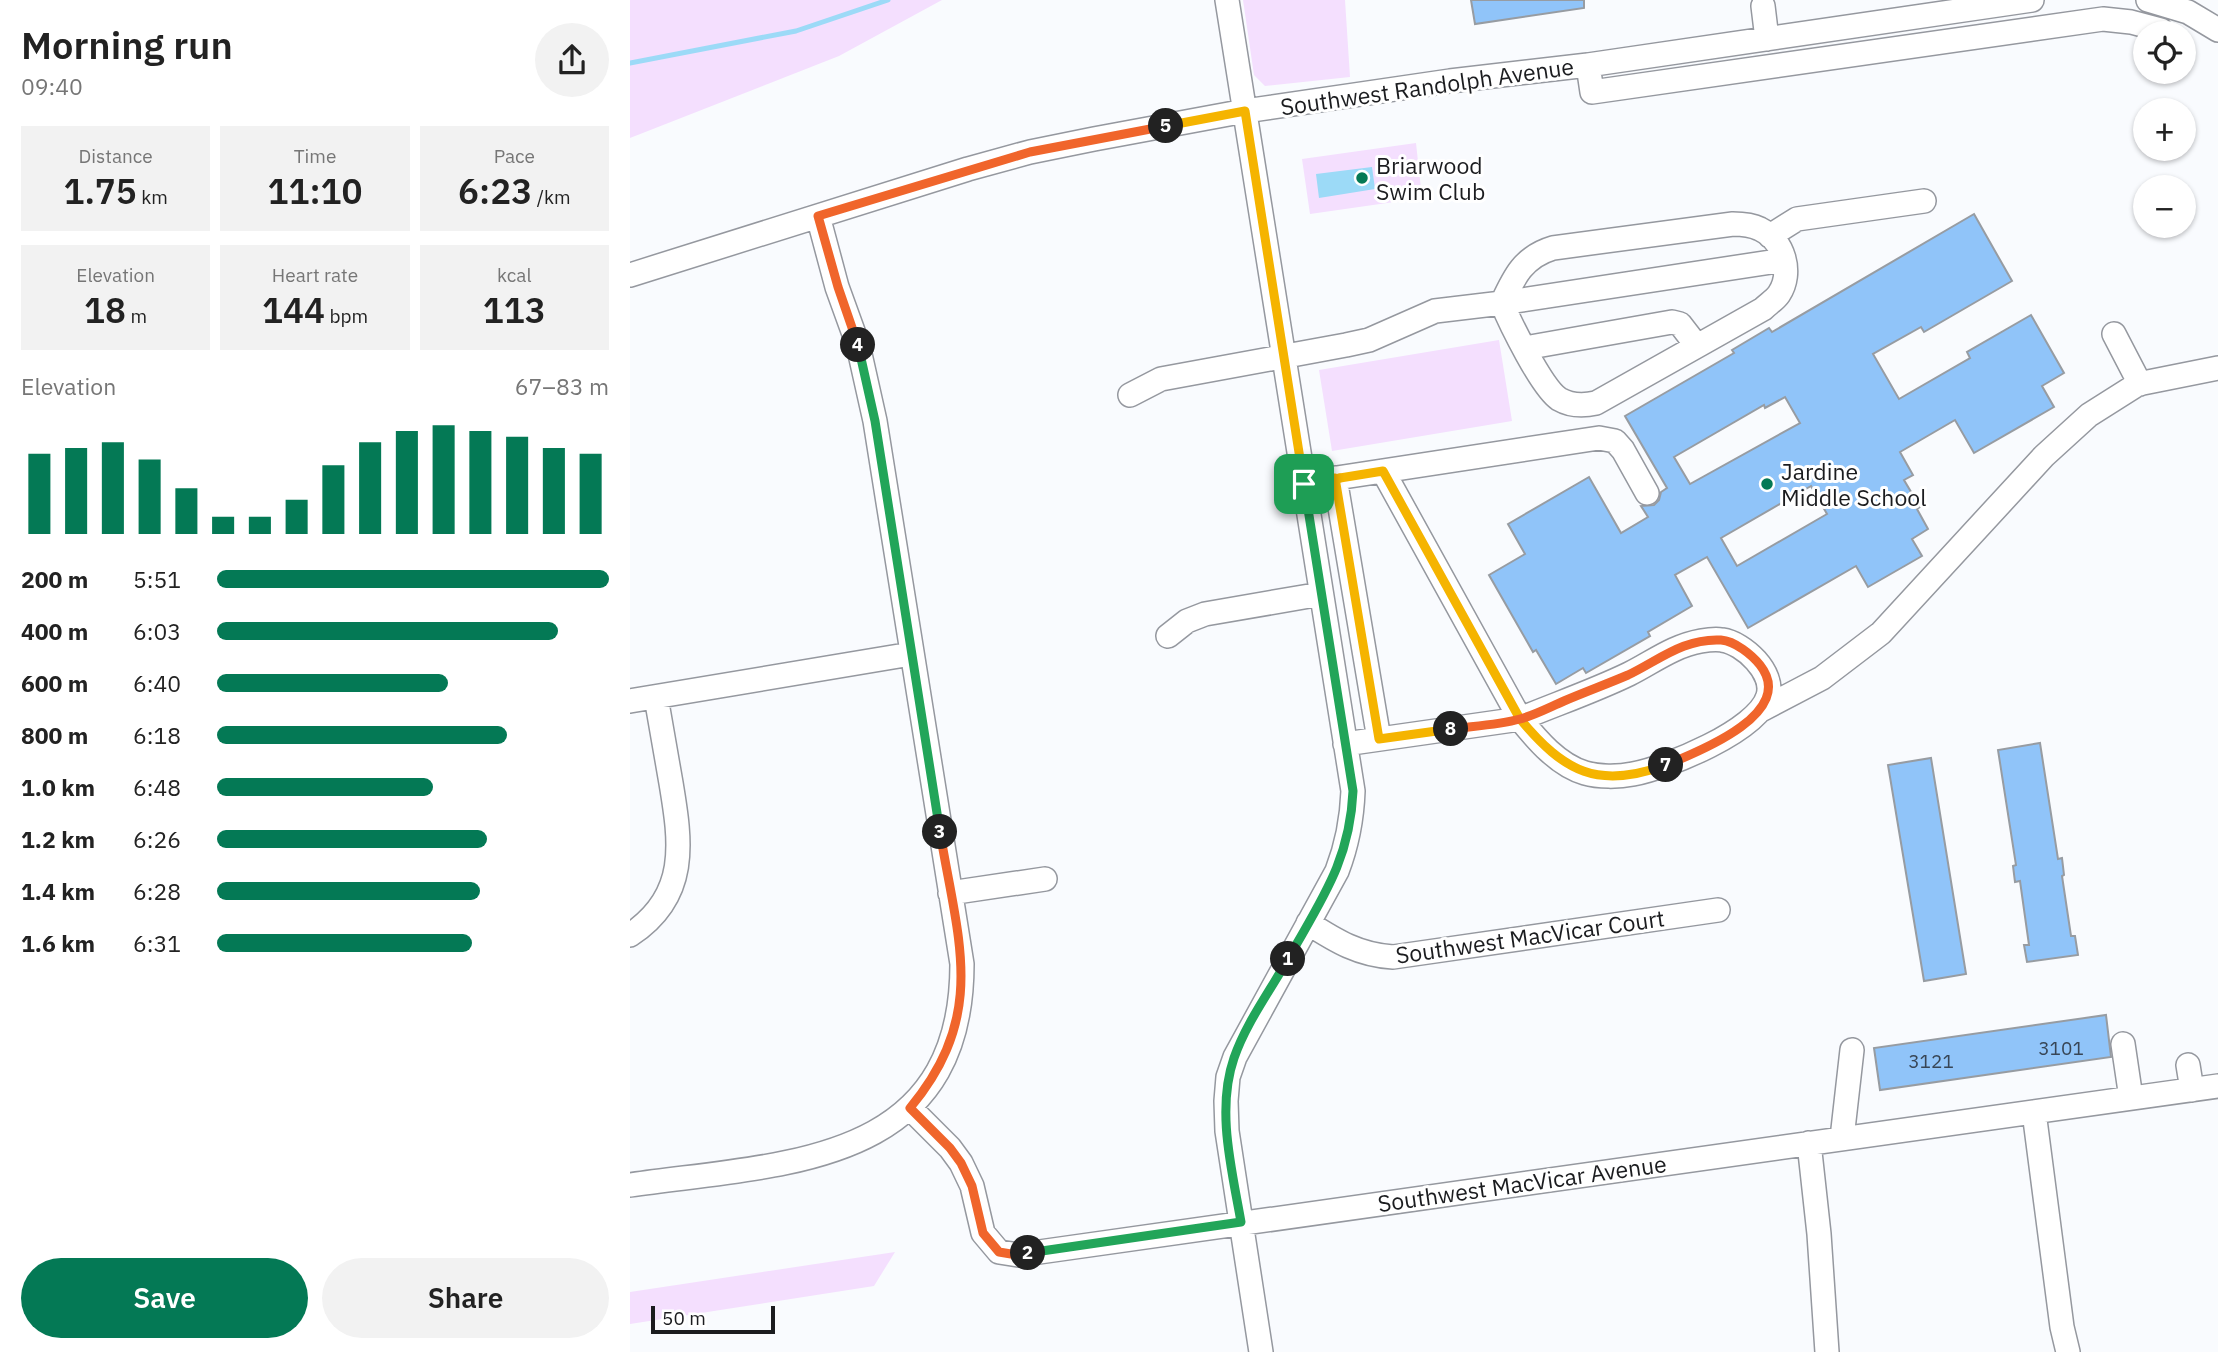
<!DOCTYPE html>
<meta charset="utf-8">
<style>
:root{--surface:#fff;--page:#f2f2f2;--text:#222;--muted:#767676;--accent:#047955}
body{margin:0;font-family:"IBM Plex Sans",sans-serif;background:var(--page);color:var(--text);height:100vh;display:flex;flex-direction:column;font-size:26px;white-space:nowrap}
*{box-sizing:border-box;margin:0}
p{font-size:23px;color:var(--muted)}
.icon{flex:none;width:38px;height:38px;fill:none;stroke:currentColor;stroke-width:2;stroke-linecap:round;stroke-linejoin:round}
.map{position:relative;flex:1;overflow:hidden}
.drawer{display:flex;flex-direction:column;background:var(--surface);width:630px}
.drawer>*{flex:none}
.tools{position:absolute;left:1503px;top:21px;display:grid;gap:14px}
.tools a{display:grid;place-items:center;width:63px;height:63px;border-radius:50%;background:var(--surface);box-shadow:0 2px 5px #0004;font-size:35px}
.scale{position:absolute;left:21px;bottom:18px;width:124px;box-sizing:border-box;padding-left:7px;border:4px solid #1b1c1f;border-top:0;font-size:19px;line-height:24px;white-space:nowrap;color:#1b1c1f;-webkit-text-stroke:5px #fff;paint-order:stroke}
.pin{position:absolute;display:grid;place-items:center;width:60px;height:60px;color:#fff;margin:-30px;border-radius:14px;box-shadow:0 4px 10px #0006}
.km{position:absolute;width:35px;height:35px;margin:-18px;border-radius:50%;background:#222;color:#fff;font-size:19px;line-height:35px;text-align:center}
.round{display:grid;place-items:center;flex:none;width:74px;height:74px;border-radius:37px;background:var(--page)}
.head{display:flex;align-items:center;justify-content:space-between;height:119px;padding:0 21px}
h1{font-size:38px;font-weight:600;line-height:52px}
.metrics{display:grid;grid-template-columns:repeat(3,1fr);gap:10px;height:119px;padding:7px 21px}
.metrics div{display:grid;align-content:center;border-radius:0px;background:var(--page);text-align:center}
.metrics b{font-size:35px;font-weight:600}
.metrics small{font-size:19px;font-weight:400}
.metrics p{font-size:19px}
.chart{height:196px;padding:14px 21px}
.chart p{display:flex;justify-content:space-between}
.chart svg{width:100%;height:126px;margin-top:7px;stroke:var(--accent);stroke-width:6}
.action{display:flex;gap:14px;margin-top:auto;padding:14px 21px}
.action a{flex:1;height:80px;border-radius:42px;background:var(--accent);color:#fff;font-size:28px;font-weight:600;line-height:80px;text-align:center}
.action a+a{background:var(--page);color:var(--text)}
ul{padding:0 21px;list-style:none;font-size:23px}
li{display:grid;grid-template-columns:112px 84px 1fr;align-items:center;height:52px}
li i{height:18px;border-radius:9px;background:var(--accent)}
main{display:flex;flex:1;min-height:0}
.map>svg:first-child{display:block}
.green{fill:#f4dffe}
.water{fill:#9cdaf7}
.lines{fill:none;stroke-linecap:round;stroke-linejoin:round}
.stream{stroke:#9cdaf7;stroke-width:5}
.building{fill:#90c4f9;stroke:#979ca2;stroke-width:2;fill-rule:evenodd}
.minor-casing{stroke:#95989f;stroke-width:26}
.minor{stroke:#fff;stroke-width:23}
.split-1-casing{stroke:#fff;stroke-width:14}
.split-2-casing{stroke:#fff;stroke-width:14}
.split-3-casing{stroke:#fff;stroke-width:14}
.split-4-casing{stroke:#fff;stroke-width:14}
.split-5-casing{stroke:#fff;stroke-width:14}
.split-6-casing{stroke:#fff;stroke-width:14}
.split-7-casing{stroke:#fff;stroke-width:14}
.split-8-casing{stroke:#fff;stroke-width:14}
.split-9-casing{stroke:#fff;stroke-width:14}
.split-1{stroke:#22a559;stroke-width:9}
.split-2{stroke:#22a559;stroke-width:9}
.split-3{stroke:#f0652b;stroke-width:9}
.split-4{stroke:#22a559;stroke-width:9}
.split-5{stroke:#f0652b;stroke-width:9}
.split-6{stroke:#f5b400;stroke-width:9}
.split-7{stroke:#f5b400;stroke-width:9}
.split-8{stroke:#f0652b;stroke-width:9}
.split-9{stroke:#f5b400;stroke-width:9}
.poi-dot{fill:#047955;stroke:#fff;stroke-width:2.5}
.labels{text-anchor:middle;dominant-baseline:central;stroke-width:6;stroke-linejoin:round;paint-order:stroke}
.number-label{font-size:19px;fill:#384656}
.street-label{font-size:23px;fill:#1b1c1f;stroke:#fff}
.poi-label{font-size:23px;fill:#1b1c1f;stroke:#fff;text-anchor:start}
</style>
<main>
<section class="drawer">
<div class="head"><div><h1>Morning run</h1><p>09:40</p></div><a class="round"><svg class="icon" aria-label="share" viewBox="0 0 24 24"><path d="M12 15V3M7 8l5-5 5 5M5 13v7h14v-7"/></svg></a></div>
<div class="metrics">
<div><p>Distance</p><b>1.75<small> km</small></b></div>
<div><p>Time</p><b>11:10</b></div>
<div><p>Pace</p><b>6:23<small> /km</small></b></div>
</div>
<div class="metrics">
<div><p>Elevation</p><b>18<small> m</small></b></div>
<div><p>Heart rate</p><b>144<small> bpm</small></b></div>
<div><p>kcal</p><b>113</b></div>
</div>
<div class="chart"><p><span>Elevation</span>67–83 m</p>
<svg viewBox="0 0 160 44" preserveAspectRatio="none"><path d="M5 44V16M15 44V14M25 44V12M35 44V18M45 44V28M55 44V38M65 44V38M75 44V32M85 44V20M95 44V12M105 44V8M115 44V6M125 44V8M135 44V10M145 44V14M155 44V16"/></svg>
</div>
<ul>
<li><b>200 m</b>5:51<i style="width:100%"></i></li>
<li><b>400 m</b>6:03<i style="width:87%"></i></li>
<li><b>600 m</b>6:40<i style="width:59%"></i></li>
<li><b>800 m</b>6:18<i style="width:74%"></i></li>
<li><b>1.0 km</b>6:48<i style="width:55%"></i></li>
<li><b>1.2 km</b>6:26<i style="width:69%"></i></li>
<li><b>1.4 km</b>6:28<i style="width:67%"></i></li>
<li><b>1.6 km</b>6:31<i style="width:65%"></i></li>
</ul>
<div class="action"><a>Save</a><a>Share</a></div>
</section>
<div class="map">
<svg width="1588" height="1352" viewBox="0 0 1588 1352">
<rect width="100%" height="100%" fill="#f9fbfe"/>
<path class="green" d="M0,0H312L209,56L0,138Z
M613,0H715L720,77L635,86L624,75Z
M786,143L792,198L680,214L672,159Z
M869,340L882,421L702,451L689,370Z
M265,1252L244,1286L0,1324V1292Z"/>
<path class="water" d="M742,167L745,189L689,198L686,174Z"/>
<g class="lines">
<path class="stream" d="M0,63L166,31L258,0"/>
</g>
<path class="building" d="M841,0H954V8L845,24Z
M1344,214L1382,281L1294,332L1291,327L1243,354L1269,399L1340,358L1337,352L1401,315L1434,373L1412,386L1424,407L1344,453L1325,420L1270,452L1283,475L1274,480L1290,507L1287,509L1298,529L1282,539L1292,556L1238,587L1226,566L1118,628L1077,557L1045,575L1062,606L1018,632L1020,636L956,673L953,668L926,684L906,650L903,652L859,575L895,554L878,524L959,477L991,533L1018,517L1011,506L1024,505L1029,500L1031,492L1037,488L995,416L1104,353L1102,350L1139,328L1142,332ZM1155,397L1170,423L1060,484L1044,457L1134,405L1135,408ZM1181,486L1197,514L1107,566L1091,538Z
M1410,743L1428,859L1432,858L1434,875L1432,876L1441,936H1445L1448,955L1397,962L1394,945H1399L1390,881L1385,882L1383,866L1386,865L1368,750Z
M1301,758L1336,974L1294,981L1258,765Z
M1476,1015L1481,1057L1250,1090L1244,1048Z"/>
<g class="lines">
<defs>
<path id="minor" d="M597,0L723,791C722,819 717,845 707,871L605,1057L598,1077L596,1101L597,1131L631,1352
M1518,0L1558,12L1588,30
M1133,6L1137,39
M958,65L962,92L1473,19L1501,22L1531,30
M1140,236L1167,219L1294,201
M0,275L338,169L400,152L464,139L615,111L820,81L958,65L1402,0
M1484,334L1510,384
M895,348L1042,322L1050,324L1067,346
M500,395L531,379L716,345L739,340L805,311L872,303C884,277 893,257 923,248L1103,224C1113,224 1122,225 1130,229C1154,240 1163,273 1149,294C1145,300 1138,304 1133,309L966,403C953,406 941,406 929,399C912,388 880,323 872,303L1154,260
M705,478L749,739
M674,483L969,438L985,441L993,450L1017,493
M538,636L557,621L575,614L691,594
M0,701L281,654
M1131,710L1192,678L1251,633L1414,456L1459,415L1508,384L1588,368
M715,744L890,719C907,740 928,765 955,773C969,777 988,777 1003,774C1036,768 1128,731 1138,696C1145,673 1114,643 1092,640C1086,639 1077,640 1071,641C1043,646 1023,662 999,674C964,691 926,704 890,719L753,471
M320,893L415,879
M678,923C706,941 729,955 763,957L1088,910
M0,935C59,896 51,843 41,783C36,754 31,725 26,697
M1493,1044L1501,1098
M1558,1065L1562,1090
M280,1108L320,1148L331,1163L342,1186L353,1233L369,1252L388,1255L1588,1086
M1404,1112L1432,1327L1438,1352
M1212,1138L1222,1050
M1179,1143L1189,1234L1197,1352
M0,1185C151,1163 332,1168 332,964L245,421L228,345L207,287L188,216"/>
</defs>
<use href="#minor" class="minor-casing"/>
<use href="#minor" class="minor"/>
</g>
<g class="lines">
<defs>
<path id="split-1" d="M658,959C691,900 720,861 723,791L674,484"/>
<path id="split-2" d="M398,1253L611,1222C602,1170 586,1110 604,1058C616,1023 640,991 658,959"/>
<path id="split-3" d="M310,832C328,941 358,1014 280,1108L320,1148L331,1163L342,1186L353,1233L369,1252L387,1255L398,1253"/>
<path id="split-4" d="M228,345L245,421L310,832"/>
<path id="split-5" d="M228,345L208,287L188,216L400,152L536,126"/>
<path id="split-6" d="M536,126L615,111L674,484L710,478"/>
<path id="split-7" d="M710,478L753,471L890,719C934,772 968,790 1036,765"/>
<path id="split-8" d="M821,729C844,726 868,725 890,719C905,715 920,707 934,701C955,692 977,684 998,675C1029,660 1054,638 1091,640C1105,641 1122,655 1130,665C1168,713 1068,752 1036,765"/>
<path id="split-9" d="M674,484L705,478L749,739L821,729"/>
</defs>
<use href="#split-1" class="split-1-casing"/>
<use href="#split-2" class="split-2-casing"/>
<use href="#split-3" class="split-3-casing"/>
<use href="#split-4" class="split-4-casing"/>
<use href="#split-5" class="split-5-casing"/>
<use href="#split-6" class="split-6-casing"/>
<use href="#split-7" class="split-7-casing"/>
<use href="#split-8" class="split-8-casing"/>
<use href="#split-9" class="split-9-casing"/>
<use href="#split-1" class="split-1"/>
<use href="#split-2" class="split-2"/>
<use href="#split-3" class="split-3"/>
<use href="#split-4" class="split-4"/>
<use href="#split-5" class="split-5"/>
<use href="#split-6" class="split-6"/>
<use href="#split-7" class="split-7"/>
<use href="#split-8" class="split-8"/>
<use href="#split-9" class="split-9"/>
</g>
<g class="poi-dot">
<circle cx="732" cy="178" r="7"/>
<circle cx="1137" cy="484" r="7"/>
</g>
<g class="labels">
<g class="number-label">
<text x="1431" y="1048">3101</text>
<text x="1301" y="1061">3121</text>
</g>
<g class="street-label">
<text transform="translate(797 86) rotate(-8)">Southwest Randolph Avenue</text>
<text transform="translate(900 936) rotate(-8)">Southwest MacVicar Court</text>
<text transform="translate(892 1183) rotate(-8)">Southwest MacVicar Avenue</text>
</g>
<g class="poi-label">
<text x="746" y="165">Briarwood<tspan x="746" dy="26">Swim Club</tspan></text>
<text x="1151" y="471">Jardine<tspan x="1151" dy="26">Middle School</tspan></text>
</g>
</g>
</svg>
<div class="tools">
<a><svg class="icon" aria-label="locate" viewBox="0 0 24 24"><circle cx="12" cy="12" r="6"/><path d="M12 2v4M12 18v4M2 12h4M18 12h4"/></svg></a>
<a>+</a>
<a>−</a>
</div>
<div class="scale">50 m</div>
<div class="pin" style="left:674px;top:484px;background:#1e9e55"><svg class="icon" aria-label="arrive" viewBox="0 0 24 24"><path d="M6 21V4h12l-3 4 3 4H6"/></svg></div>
<b class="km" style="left:658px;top:959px">1</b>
<b class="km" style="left:398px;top:1253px">2</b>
<b class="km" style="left:310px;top:832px">3</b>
<b class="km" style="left:228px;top:345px">4</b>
<b class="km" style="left:536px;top:126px">5</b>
<b class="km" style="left:1036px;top:765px">7</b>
<b class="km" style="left:821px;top:729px">8</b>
</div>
</main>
